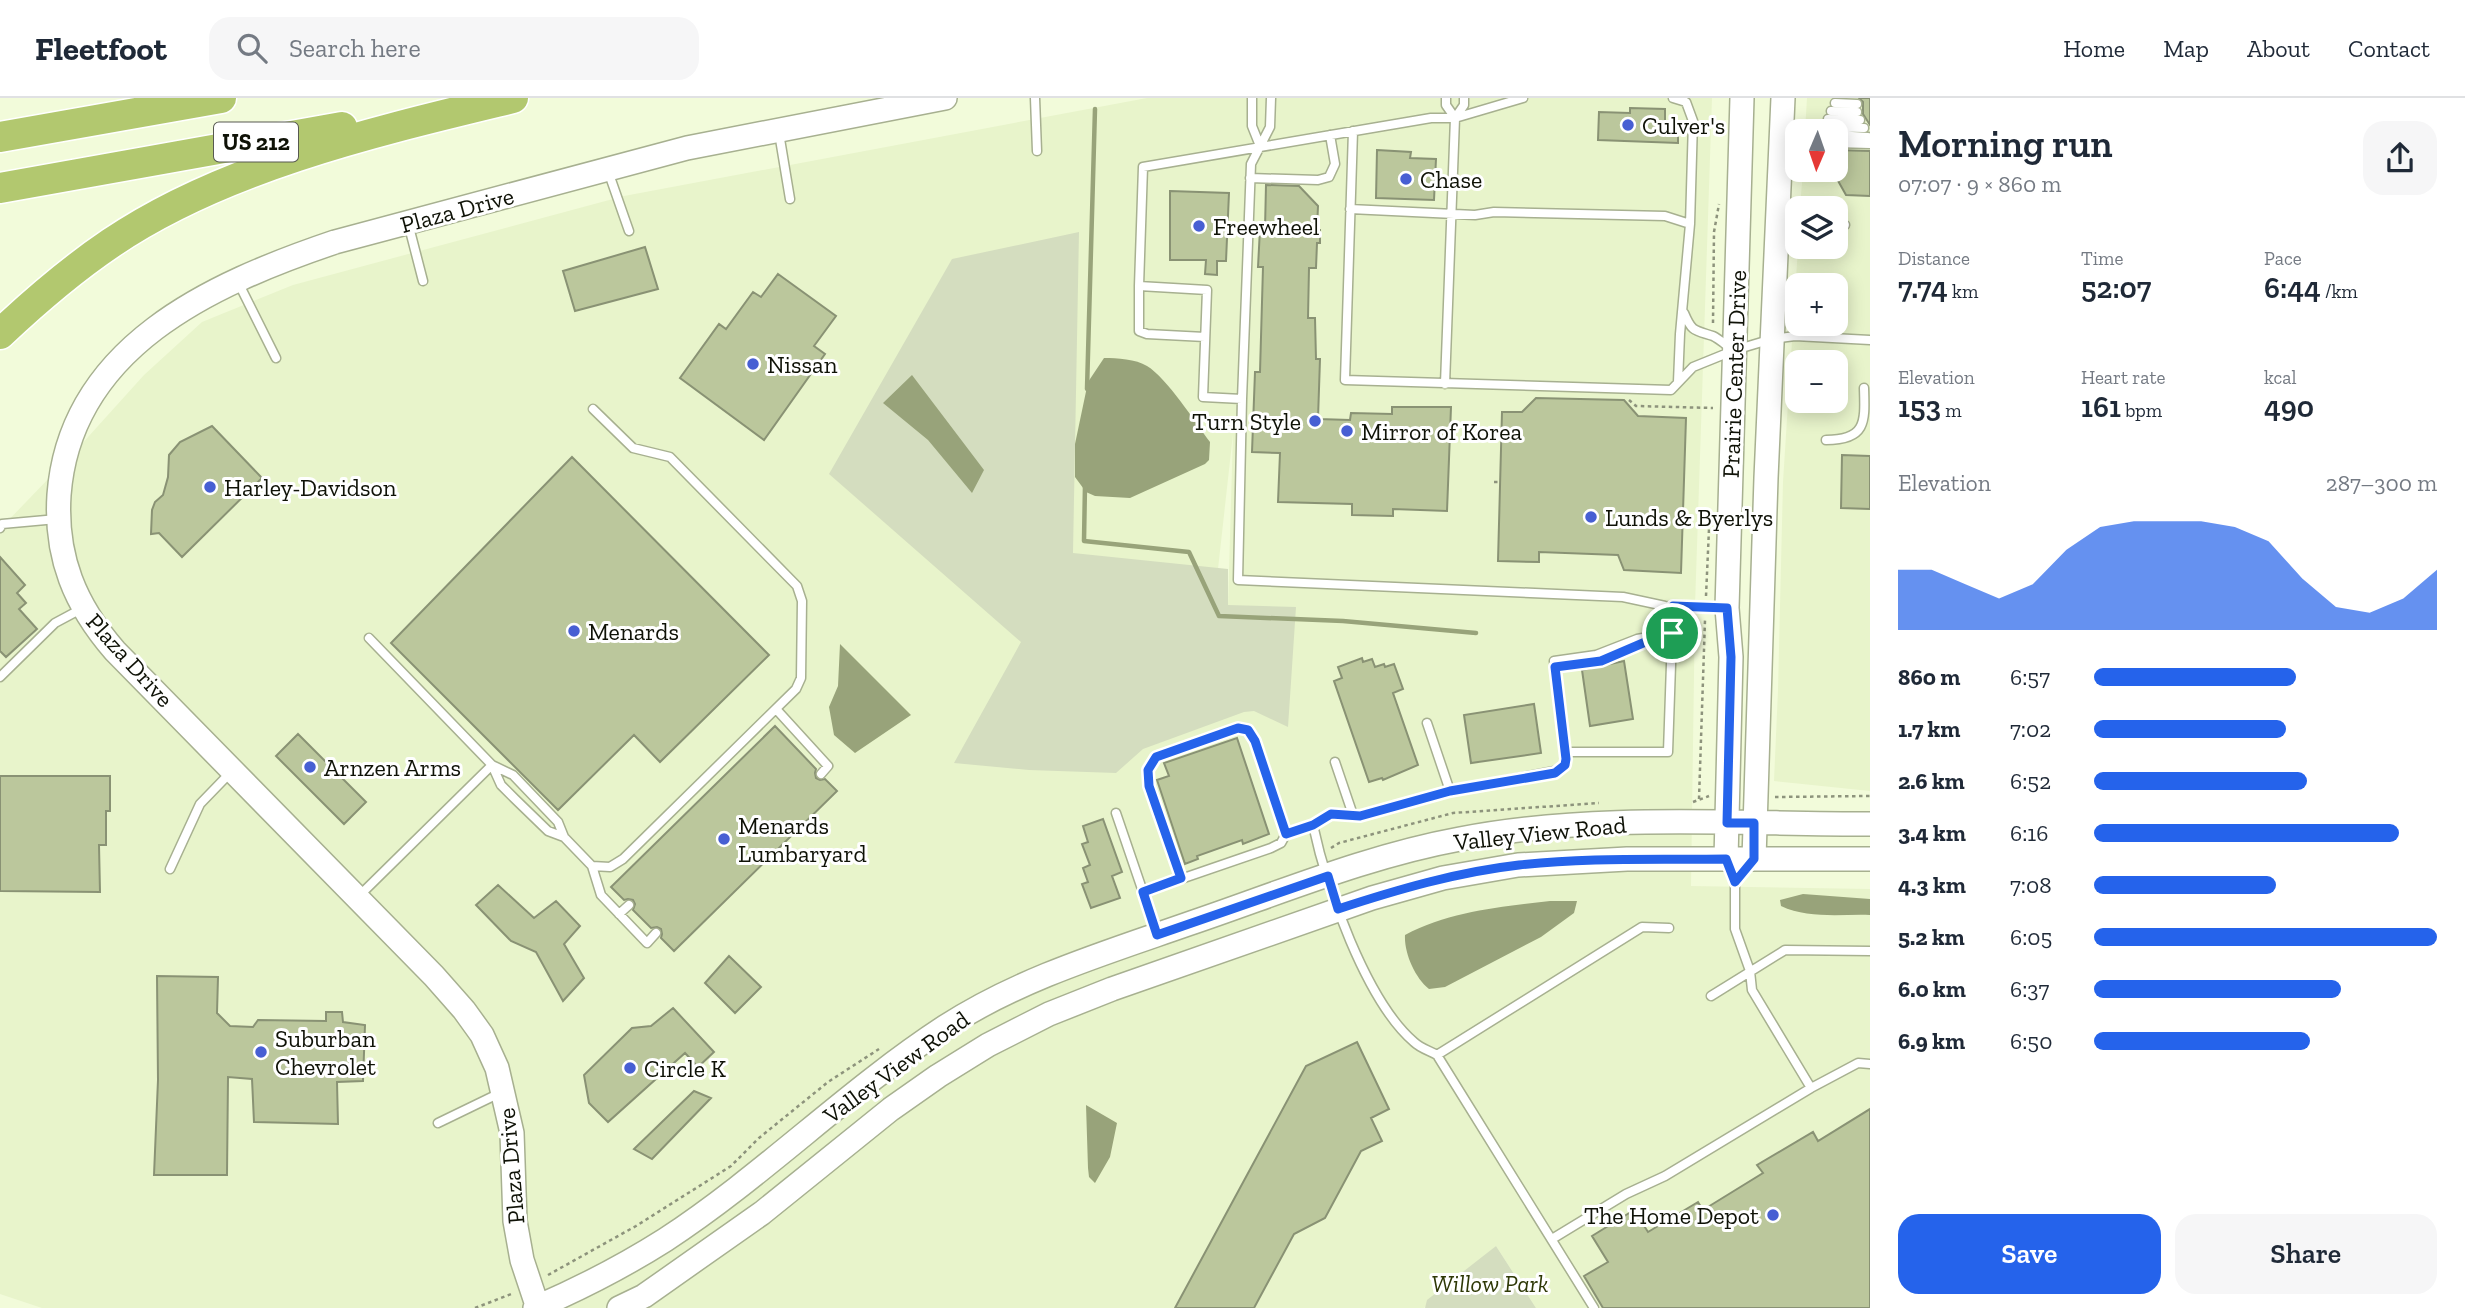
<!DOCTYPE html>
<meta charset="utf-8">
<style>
:root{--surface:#fff;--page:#f6f6f7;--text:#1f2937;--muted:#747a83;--line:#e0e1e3;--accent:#2563eb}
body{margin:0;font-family:"Zilla Slab",serif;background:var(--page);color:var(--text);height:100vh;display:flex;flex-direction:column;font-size:26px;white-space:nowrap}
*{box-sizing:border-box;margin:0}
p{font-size:23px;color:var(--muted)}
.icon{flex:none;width:38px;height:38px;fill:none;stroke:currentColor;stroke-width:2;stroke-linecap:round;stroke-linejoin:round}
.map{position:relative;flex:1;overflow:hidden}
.side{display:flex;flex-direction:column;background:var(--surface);width:595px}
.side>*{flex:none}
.needle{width:46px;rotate:182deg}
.controls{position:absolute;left:1785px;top:21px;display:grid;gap:14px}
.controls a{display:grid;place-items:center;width:63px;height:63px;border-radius:14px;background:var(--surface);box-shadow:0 4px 18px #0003;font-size:35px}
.pin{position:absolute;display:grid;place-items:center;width:60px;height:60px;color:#fff;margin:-30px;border:4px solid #fff;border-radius:50%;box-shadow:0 2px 7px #0007}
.round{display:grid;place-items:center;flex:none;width:74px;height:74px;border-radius:21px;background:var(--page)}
.summary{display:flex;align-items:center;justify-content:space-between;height:119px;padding:0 28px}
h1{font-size:38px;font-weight:600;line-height:52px}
.stats{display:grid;grid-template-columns:repeat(3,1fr);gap:10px;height:119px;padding:7px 28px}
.stats div{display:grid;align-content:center}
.stats b{font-size:30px;font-weight:600}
.stats small{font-size:19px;font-weight:400}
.stats p{font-size:19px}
.chart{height:196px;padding:14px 28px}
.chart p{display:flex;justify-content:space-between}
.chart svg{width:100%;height:126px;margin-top:7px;fill:var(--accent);opacity:.7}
.action{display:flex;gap:14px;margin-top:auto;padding:14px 28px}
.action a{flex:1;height:80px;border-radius:21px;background:var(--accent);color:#fff;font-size:28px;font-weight:600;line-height:80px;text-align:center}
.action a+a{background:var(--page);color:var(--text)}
ul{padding:0 28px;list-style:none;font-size:23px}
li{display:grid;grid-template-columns:112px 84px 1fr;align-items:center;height:52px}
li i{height:18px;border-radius:9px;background:var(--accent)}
header{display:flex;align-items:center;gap:42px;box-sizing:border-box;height:98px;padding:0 35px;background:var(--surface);border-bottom:2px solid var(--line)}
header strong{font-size:33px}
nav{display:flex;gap:38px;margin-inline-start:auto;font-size:24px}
.search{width:490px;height:63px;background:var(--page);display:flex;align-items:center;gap:18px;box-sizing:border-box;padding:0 24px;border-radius:21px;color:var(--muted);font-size:26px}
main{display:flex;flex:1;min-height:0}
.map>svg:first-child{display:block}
.built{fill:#e8f4cb;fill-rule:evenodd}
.green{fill:#d4ddbf}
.water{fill:#98a37a}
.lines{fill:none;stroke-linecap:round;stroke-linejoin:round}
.stream{stroke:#98a37a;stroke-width:4.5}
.building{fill:#bbc79c;stroke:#899274;stroke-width:2}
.lane-casing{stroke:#a7b090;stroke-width:11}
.secondary-casing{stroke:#a7b090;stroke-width:26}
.highway-casing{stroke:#fff;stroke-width:33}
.path{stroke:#8d937c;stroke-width:2.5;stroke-dasharray:3.5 3.5;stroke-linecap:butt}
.lane{stroke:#fff;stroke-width:8}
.secondary{stroke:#fff;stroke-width:23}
.highway{stroke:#b2c86f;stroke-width:30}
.route-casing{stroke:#fff;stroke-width:14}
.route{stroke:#2563eb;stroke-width:9}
.poi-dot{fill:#475fd3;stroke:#fff;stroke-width:2.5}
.labels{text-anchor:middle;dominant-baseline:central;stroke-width:6;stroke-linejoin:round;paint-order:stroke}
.shield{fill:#fff;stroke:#575951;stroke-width:2}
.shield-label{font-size:23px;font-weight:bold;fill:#0f1207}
.poi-label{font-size:24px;fill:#0f1207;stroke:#fff;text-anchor:start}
.street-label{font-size:24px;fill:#0f1207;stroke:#fff}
.park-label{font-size:24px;font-style:italic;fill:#2e3806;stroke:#fff}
</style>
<header>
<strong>Fleetfoot</strong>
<div class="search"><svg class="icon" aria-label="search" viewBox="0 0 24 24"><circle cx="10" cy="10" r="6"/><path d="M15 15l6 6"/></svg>Search here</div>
<nav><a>Home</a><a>Map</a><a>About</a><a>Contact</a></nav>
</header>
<main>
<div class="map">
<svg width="1870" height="1210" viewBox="0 0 1870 1210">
<rect width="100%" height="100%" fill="#f2fbda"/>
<path class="built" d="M1147,0H1712L1695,508L1691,788L1870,791V1210H1536L1496,1148L1424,1210H42L0,1196V431L79,349L144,277L202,224L293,187L624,98ZM1233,335L1228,507H1214L1233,336Z
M1807,0H1870V693L1774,683L1778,592L1783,384L1798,149H1836V110H1800L1803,72H1836V33H1805ZM1797,187H1836V226H1797ZM1797,264H1836V303H1797Z"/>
<path class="green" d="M1079,134L1073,455L1228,471V507L1296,509L1288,629L1254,613L1244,614L1143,651L1116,675L1029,672L954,665L1021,544L829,376L952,161Z
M1496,1148L1536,1210H1425L1427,1202Z"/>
<path class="water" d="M1104,260C1117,260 1136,261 1147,268C1167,280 1195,324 1210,344L1209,362L1205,366L1130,400L1095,398L1086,394L1075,379V346L1088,284Z
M912,277L984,372L972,395L928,342L883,305Z
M840,546L911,617L855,655L834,637L829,609L838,588Z
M1803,796L1870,801V817C1841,816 1808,821 1781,808L1780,802Z
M1550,803H1577L1574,815L1541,839L1445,889L1429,891C1415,880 1404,855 1405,837C1451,813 1499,809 1550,803Z
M1086,1007L1117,1025L1110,1059L1095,1085L1089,1079L1088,1070Z"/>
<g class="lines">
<path class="stream" d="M1087,291L1095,11
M1085,387L1084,443L1189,454L1219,518L1343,523L1476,535"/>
</g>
<path class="building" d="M1859,0H1870V27L1863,16V4Z
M1630,10L1665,11V30L1678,31V45L1598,42L1599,14L1630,15Z
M1377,52L1411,54L1410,60L1436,61L1434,102L1376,100Z
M1836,52L1870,53V98L1846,97L1832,72H1836Z
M1266,87L1299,88L1318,108L1317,132H1320V145H1317L1316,170H1309L1308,220H1315L1316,261H1320L1318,321L1350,322L1351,315L1392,316V309H1451L1447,413L1393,411V418L1352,417V406L1278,404L1280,355L1252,354L1255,274H1260L1263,169H1258L1260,131H1265Z
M1170,93L1229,95L1226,163H1217V177L1205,176L1206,162H1170Z
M645,149L658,191L575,213L563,173Z
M778,176L836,218L814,248L825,256L764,342L680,280L719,226L726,231L753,194L761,199Z
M1536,300L1624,302L1638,318L1686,320L1681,475L1624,472L1618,457L1539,454V464L1498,463L1502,314H1522Z
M212,328L262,380L182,459L159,435L151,436L152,412L155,404L163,397L168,379L169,357L180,344Z
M1842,357L1870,358V411L1841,410Z
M572,359L769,557L660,664L634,637L558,712L391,545Z
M0,459L25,487L17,495L26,505L19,511L37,531L6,559L0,553Z
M1362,560L1363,564L1372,561L1375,569L1384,566L1385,569L1394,566L1403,591L1393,595L1418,667L1383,682L1382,680L1369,684L1334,583L1342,580L1338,569Z
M1624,563L1633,621L1590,628L1582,572Z
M1534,606L1541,655L1471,665L1464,617Z
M775,628L816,671L815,675L816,680L820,682L825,681L837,693L674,853L661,840L662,836L661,831L657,829L651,830L633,812L635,806L633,802L628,801L624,802L611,789Z
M298,636L366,704L344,726L276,658Z
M1237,640L1269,736L1243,746L1242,742L1197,758L1198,761L1185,766L1157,682L1169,678L1164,665Z
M0,678H110V713H106V747H99L100,794L0,793Z
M1103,721L1122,774L1112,778L1120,800L1091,810L1082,786L1088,784L1083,770L1090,767L1082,746L1088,744L1083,728Z
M498,787L534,820L556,803L580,828L564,846L584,880L563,903L536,854L511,843L476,807Z
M729,858L761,889L735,915L705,885Z
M157,878L218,879L217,915L230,928L253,929L258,922L326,923V914H342L343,924L365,927L363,983L337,984L338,1026L254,1024L252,981L228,979L227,1077H154L158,982Z
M673,910L714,954L698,969L685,955L608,1024L589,1005L584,977L632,930L651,928Z
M1357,944L1389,1011L1371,1020L1382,1043L1361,1053L1325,1120L1294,1136L1254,1210H1175L1306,968Z
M694,993L711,1000L652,1061L634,1051Z
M1870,1011V1210H1603L1584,1178L1608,1164L1592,1138L1634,1112L1648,1134L1698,1104L1703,1112L1763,1075L1757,1067L1813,1034L1818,1043Z"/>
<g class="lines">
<defs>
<path id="lane" d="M1035,0L1037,53
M1252,0V28L1260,48
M1446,0V7L1455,20
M1523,0L1455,20H1431L1143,69L1139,188L1207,192L1203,299L1242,301L1238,482L1623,499L1665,508L1724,510
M1673,0L1686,4L1693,23L1690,126L1680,236L1678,284
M1835,5L1857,6
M1831,13L1857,14
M1828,21L1860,22
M1825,29L1864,30
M1353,33L1345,282L1671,292L1693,269L1735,252L1772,241L1795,238L1870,242
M779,35L790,101
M1836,37L1868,39
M1836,45L1870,46
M608,73L629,133
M1250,80L1318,82L1329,79L1335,66L1330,37
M1350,111L1475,117L1494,114L1665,118L1690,126
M1779,123H1797
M408,125L423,183
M1836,126L1845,127
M238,184L276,260
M1139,188V233L1147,236L1205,239
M1684,215C1692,234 1694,232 1713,238C1719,241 1726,247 1732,251
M1445,286L1455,20L1464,7V0
M1242,301L1251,66L1270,29L1271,0
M1826,342C1867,342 1865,323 1864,290
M0,430L2,426L57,421
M369,540L492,667L513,677L558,724L564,739L592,768L610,769L623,761L796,591L801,580L802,503L797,488L670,359L633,350L593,311
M1555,569L1601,563L1651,541
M0,579L55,525L83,510
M776,611L828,668L821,676
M1427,625L1450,693
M1566,654H1668L1673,508
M1335,664L1353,717
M492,667L501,687L515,701L548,733L564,739
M1116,715L1143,794
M592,768L601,797L647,845L656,835
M170,771L200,706L231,674
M1181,780L1149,688L1148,672L1156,659L1238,630L1249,632L1255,643L1286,736
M1735,784L1751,764
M360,797L492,667
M619,816L629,807
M1156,836L1143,794L1271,750L1281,745L1286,736L1313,727
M1711,898L1785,852L1870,853
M1437,957L1642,829L1669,830
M1811,990L1858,965L1870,966
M438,1025L502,994
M1552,1141L1626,1096L1665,1078L1811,990L1752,892L1750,873L1735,831V784L1727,764
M1594,1210L1437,957C1430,953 1420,950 1414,944C1366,903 1326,788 1313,727L1331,716L1360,717L1450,693L1560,672L1565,667L1566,654L1554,563L1596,557L1637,541L1672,535"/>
<path id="secondary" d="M1726,761L1731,559L1727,510L1742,0
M1754,761L1766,380L1783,0
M535,1210C579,1191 624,1168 665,1142C763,1078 847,993 945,929C1019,881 1105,855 1188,826C1277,796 1367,758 1460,741C1594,715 1734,726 1870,726
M538,1210L522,1162L515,1123L512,1035L497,970L482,937L464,912L434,878L115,553C75,507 55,459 59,397C70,249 211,186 335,144L687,50L945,0
M619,1210L644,1198L762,1115L891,1011L938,978L988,947L1049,916L1112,891L1372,800L1443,780L1518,767L1627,761H1870"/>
<path id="highway" d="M0,39L221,0
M0,90L342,29
M0,236C35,203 71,172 111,145C224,68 381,32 513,0"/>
</defs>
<use href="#lane" class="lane-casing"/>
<use href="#secondary" class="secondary-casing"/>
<use href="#highway" class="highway-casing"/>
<path class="path" d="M1713,225L1714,134L1719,106
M1629,302L1636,308L1713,310
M1494,384H1500
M1706,498L1709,431
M1775,699L1870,698
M1699,701L1705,522
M1693,704L1709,698
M1331,750L1339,745L1453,715L1599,705
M548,1177L636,1128L731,1068L759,1040L828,984L879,951
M475,1210L514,1195"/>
<use href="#lane" class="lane"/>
<use href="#secondary" class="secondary"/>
<use href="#highway" class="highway"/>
</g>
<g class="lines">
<defs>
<path id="route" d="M1673,508L1727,510L1731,559L1727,725H1754V761L1735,784L1726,761C1657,762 1588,759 1519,767C1457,774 1396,792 1338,811L1328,778L1157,837L1143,794L1181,780L1149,688L1148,672L1156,659L1238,630L1248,632L1255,643L1286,736L1313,727L1331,716L1360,718L1450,693L1555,675L1565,667L1566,661L1555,569L1601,563L1657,539L1672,535Z"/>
</defs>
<use href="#route" class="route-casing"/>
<use href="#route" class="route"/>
</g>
<g class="poi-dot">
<circle cx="1628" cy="27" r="7"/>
<circle cx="1406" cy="81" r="7"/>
<circle cx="1199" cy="128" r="7"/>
<circle cx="753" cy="266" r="7"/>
<circle cx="1315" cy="323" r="7"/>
<circle cx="1347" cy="333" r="7"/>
<circle cx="210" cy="389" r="7"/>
<circle cx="1591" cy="419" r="7"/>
<circle cx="574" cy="533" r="7"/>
<circle cx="310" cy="669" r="7"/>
<circle cx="724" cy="741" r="7"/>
<circle cx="261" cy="954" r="7"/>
<circle cx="630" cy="970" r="7"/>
<circle cx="1773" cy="1117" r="7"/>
</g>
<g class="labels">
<rect class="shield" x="214" y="24.5" width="84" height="39" rx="5"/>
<g class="shield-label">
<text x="256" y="44">US 212</text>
</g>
<g class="poi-label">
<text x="1642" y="27">Culver's</text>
<text x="1420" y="81">Chase</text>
<text x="1213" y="128">Freewheel</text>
<text x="767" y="266">Nissan</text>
<text x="1301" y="323" text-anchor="end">Turn Style</text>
<text x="1361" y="333">Mirror of Korea</text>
<text x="224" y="389">Harley-Davidson</text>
<text x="1605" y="419">Lunds &amp; Byerlys</text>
<text x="588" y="533">Menards</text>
<text x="324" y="669">Arnzen Arms</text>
<text x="738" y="727">Menards<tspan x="738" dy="28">Lumbaryard</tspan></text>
<text x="275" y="940">Suburban<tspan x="275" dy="28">Chevrolet</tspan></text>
<text x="644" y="970">Circle K</text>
<text x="1759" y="1117" text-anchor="end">The Home Depot</text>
</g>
<g class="street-label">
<text transform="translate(457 112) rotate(-15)">Plaza Drive</text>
<text transform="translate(1734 276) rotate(-88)">Prairie Center Drive</text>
<text transform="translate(130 562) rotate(48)">Plaza Drive</text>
<text transform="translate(1540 735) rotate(-6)">Valley View Road</text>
<text transform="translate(896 969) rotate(-36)">Valley View Road</text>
<text transform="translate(511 1068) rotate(-95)">Plaza Drive</text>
</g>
<g class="park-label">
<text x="1490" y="1185">Willow Park</text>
</g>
</g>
</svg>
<div class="controls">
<a><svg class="needle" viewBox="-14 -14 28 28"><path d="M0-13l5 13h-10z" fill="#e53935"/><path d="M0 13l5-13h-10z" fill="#747a83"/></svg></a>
<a><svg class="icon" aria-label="layers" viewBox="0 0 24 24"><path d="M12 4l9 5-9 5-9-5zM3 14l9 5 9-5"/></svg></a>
<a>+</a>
<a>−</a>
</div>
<div class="pin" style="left:1672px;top:535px;background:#1e9e55"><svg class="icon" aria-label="arrive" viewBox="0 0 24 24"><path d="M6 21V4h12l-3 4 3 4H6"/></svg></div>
</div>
<section class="side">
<div class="summary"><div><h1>Morning run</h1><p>07:07 · 9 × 860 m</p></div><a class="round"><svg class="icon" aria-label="share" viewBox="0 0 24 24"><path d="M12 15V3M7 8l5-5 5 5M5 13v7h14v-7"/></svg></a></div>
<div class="stats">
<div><p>Distance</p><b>7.74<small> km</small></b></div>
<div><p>Time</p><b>52:07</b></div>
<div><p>Pace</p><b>6:44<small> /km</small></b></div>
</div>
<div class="stats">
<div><p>Elevation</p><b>153<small> m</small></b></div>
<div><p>Heart rate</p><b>161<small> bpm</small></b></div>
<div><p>kcal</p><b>490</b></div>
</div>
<div class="chart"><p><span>Elevation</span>287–300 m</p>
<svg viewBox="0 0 160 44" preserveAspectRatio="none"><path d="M0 44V23L10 23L20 28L30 33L40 28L50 16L60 8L70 6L80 6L90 6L100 8L110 13L120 26L130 36L140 38L150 33L160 23V44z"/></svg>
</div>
<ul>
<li><b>860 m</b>6:57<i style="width:59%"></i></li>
<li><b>1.7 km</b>7:02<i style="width:56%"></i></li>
<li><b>2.6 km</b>6:52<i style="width:62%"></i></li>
<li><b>3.4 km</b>6:16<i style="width:89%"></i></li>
<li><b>4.3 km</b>7:08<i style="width:53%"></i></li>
<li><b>5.2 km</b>6:05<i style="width:100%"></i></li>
<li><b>6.0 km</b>6:37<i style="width:72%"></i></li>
<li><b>6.9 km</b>6:50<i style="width:63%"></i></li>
</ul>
<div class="action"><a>Save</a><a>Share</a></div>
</section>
</main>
